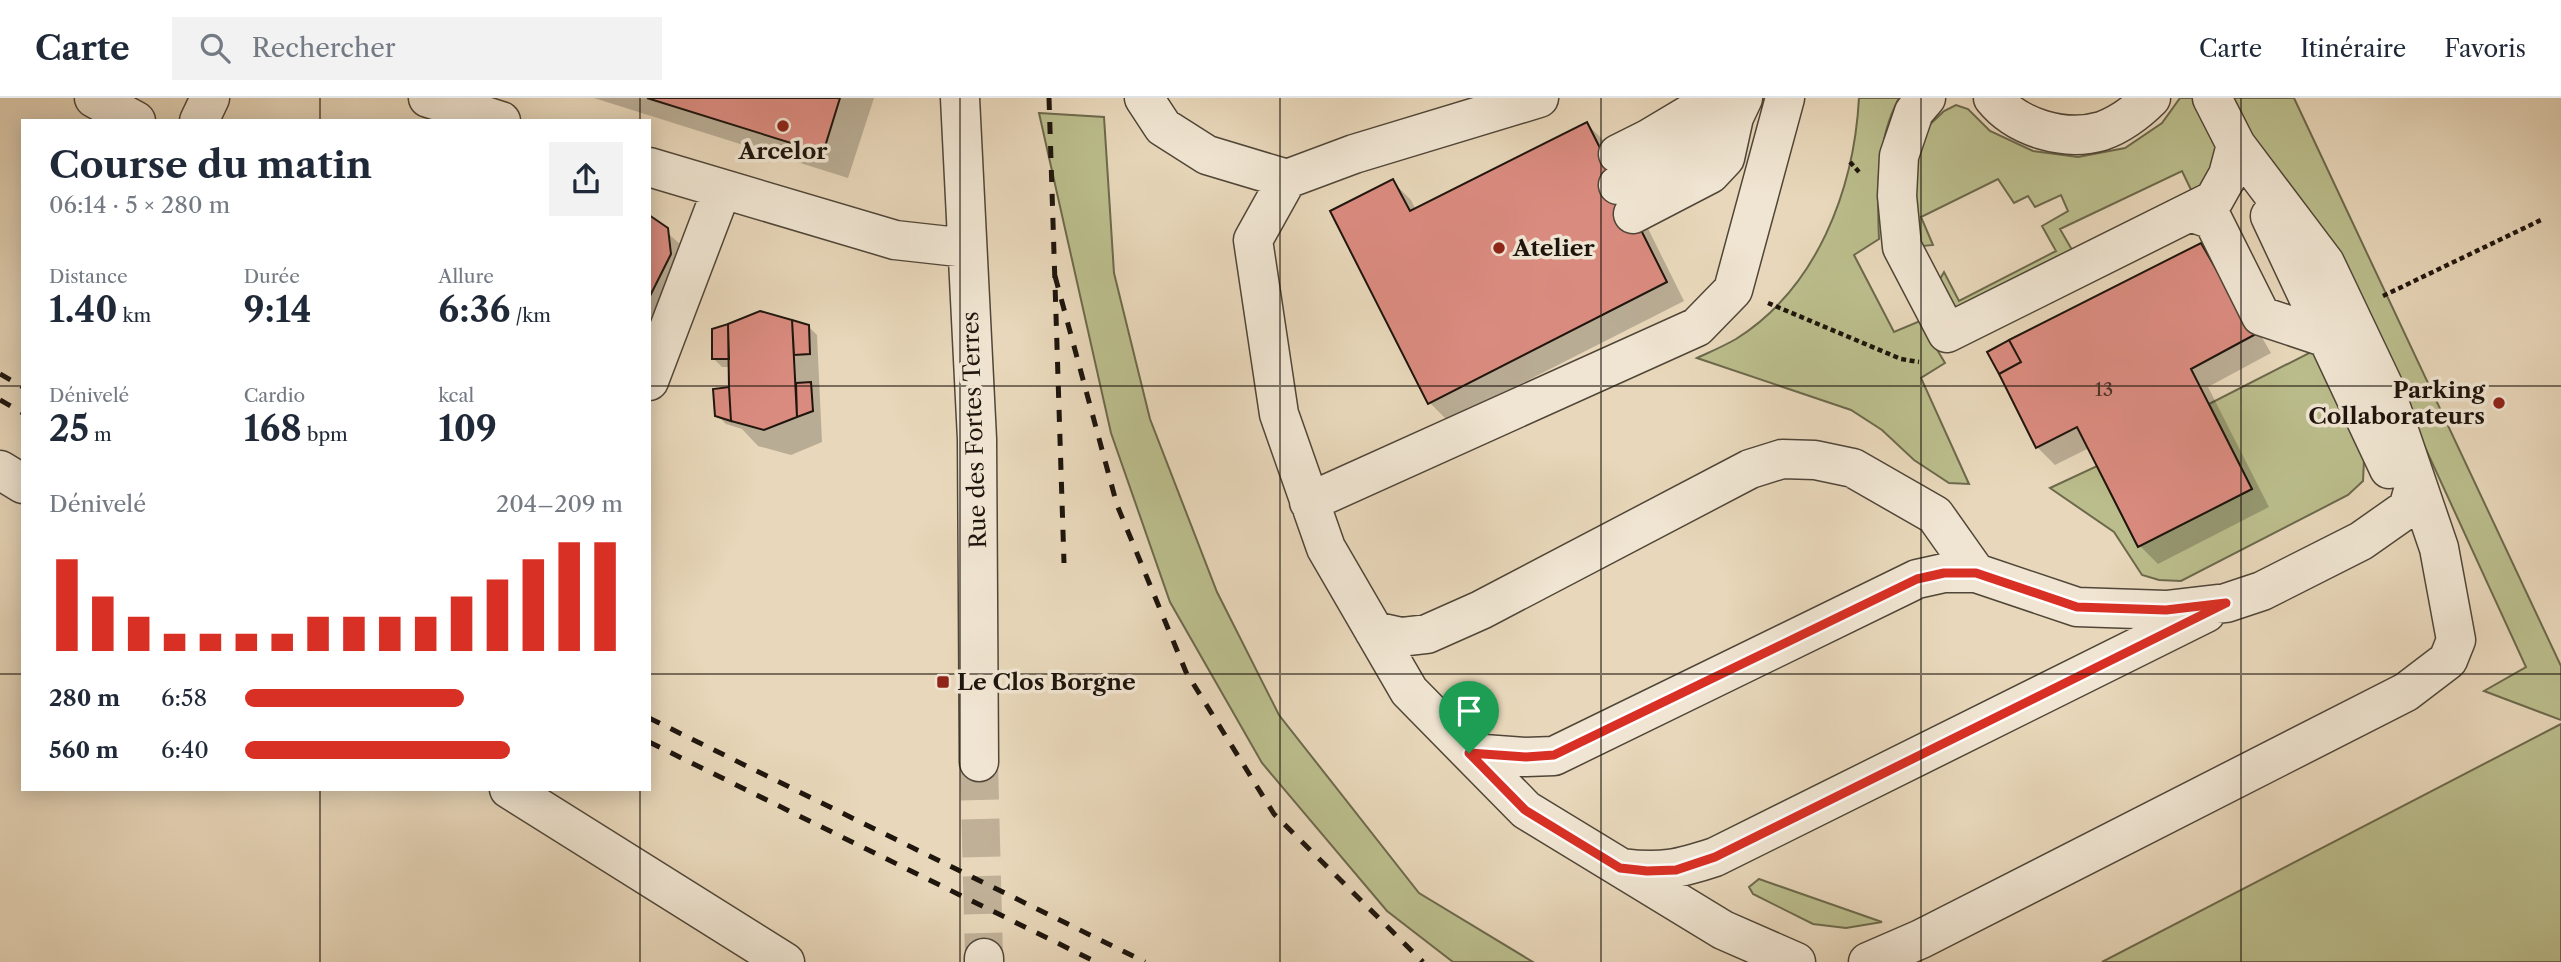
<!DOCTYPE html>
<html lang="fr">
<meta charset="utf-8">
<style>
:root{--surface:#fff;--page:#f2f2f3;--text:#1f2937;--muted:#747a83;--line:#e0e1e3;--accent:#d93025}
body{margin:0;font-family:"Libre Caslon Text",serif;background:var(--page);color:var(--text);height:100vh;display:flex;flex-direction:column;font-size:26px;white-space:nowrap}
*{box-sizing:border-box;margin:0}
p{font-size:23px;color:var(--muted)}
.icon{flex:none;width:38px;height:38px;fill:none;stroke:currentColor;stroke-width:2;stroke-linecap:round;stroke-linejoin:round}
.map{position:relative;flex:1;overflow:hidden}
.side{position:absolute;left:21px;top:21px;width:630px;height:672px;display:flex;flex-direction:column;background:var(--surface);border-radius:0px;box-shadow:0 4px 18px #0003}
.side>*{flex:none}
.pin{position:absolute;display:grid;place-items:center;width:60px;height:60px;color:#fff;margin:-72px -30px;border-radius:50% 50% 50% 0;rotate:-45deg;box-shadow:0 0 7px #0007}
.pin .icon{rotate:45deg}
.round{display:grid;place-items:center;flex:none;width:74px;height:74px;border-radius:0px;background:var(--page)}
.overview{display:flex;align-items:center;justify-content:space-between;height:119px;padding:0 28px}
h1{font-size:38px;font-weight:700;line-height:52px}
.figures{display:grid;grid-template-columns:repeat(3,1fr);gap:10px;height:119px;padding:7px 28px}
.figures div{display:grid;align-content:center}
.figures b{font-size:35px;font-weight:700}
.figures small{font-size:19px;font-weight:400}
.figures p{font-size:19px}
.chart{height:196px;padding:14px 28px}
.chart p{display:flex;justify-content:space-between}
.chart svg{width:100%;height:126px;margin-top:7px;stroke:var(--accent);stroke-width:6}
ul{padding:0 28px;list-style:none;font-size:23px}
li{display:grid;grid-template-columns:112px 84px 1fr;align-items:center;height:52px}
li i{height:18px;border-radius:9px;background:var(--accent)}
header{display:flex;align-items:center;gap:42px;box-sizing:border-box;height:98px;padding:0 35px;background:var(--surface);border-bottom:2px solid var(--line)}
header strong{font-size:33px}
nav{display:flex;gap:38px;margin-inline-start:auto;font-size:24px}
.search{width:490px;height:63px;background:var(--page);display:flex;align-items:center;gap:18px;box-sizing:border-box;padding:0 24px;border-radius:0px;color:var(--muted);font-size:26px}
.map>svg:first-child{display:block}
.green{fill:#bbbd8c;stroke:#6c694c;stroke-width:2}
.shadow{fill:#0003}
.building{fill:#da8b7f;stroke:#1e150d;stroke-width:2}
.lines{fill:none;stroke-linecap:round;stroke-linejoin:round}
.minor-tunnel{stroke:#c0b097;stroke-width:38;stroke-dasharray:38 19;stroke-linecap:butt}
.minor-casing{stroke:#504638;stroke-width:41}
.path{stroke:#1e150d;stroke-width:4.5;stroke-dasharray:5 3.5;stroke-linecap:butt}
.minor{stroke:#f0e5d2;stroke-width:38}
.rail{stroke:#1e150d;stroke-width:5;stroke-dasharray:12 12;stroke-linecap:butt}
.route-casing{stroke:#fff;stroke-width:14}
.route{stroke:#d93025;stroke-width:9}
.grid{fill:none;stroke:#1e150d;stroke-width:2;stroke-opacity:0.55}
.poi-dot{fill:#8f2418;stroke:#f0e5d2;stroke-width:2.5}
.labels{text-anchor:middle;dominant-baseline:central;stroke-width:7;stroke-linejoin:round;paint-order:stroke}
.number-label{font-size:19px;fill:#4d322a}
.poi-label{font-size:23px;font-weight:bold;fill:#1e150d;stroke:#f0e5d2;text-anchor:start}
.street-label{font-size:23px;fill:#1e150d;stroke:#f0e5d2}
</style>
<header>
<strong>Carte</strong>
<div class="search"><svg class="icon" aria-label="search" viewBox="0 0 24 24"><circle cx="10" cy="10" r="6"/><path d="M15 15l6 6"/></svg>Rechercher</div>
<nav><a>Carte</a><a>Itinéraire</a><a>Favoris</a></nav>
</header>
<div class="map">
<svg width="2561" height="864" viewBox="0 0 2561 864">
<rect width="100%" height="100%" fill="#e8d7ba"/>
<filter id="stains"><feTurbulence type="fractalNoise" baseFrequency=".00286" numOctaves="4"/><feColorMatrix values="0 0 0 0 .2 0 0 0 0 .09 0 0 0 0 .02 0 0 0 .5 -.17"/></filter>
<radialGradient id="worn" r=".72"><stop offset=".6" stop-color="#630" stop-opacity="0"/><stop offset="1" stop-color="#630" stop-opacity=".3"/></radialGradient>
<path class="green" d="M1859,0H1899C1876,43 1877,94 1879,141L1854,157L1894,234L1920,223L1945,265L1921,280L1969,386L1949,385L1914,362L1882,332L1851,312L1697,260C1710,254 1724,248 1736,241C1817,190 1854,92 1859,0Z
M2180,0H2199L2216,44L2214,70L2194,98L2182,73L2060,131L2075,157L1960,218L1940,181L1944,174L1959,203L2056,153L2042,128L2068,113L2061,97L2035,109L2028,98L2014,105L1998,81L1921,119L1933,147L1923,148L1912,123V84L1923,33L1944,13L1956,7L1968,11L1990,33L2033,53L2078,59L2125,50L2162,25Z
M2230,0H2294L2561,568V622L2484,593L2526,569L2356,199L2241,30Z
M1039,15L1104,19L1114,175L1150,321L1217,494L1279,617L1419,795L1533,864H1453L1387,813L1262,665L1170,504L1111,335Z
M2313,253L2364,362L2363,383L2348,397L2181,483L2159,482L2142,477L2114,434L2050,390L2097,368L2138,449L2252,391L2209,306Z
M2561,626V864H2102Z
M1759,781L1882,824L1846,830L1813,826L1753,796L1749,789Z"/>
<path class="shadow" d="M594,0H874L848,80Z
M1587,26L1605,44L1684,203L1448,323L1430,305L1393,84L1411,102L1416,112Z
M649,118L693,158L649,229Z
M2201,147L2219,166L2271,255L2208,289L2269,409L2158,466L2140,448L2089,350L2055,367L2037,349Z
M760,215L808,228L817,237L822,344L791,357L758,348L742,331L726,326L717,317L731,294V269H722L713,260Z"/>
<path class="building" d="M647,0H840L823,55Z
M1587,24L1667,184L1428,306L1330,113L1393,81L1410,113Z
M649,117L668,130L671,156L649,200Z
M2201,145L2254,237L2191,271L2252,391L2138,449L2077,329L2036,350L1999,276L2021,264L2009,242Z
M760,213L792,222L797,319L764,332L731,323L729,289L728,226Z
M792,222L809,227L810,256L794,257Z
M728,226L729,261H712V231Z
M2009,242L2021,264L1999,276L1987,254Z
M811,284L813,313L797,319L796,285Z
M729,289L731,323L715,318L713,291Z"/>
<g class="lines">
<path class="minor-tunnel" d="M979,664L984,860"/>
<defs>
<path id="minor" d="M94,0L136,23
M428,0L501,23
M960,0L977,341L979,664
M1144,0L1163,29L1207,57L1287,81
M1539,0L1354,56L1287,81L1253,142L1279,316L1326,450L1409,593L1526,712L1723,832L1796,864
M1926,0L1914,14L1899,58L1897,98L1902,149L1947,235L2214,102L2228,77L2236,47
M1993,0C2017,30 2065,44 2102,33C2121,26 2137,14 2151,0
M199,23L210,0
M1618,56L1648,41L1717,0
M649,69L895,142L967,150
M1618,87L1710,38L1734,19L1743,0
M2193,115L2213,122L2261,218L2327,240
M1633,116L1710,76L1725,60L1734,19
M2270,118L2389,371
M649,283L722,91
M0,372L23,386
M1309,404L1697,229L1733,192L1785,0
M1374,533L1401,539L1427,536L1481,512L1750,371L1782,361L1815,362L1853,370L1935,417L1976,475
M1470,655L1526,659L1554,658L1917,481L1944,475H1976L2077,509L2166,512L2226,505L2262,493L2361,443L2408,410L2415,386
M509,691L785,864
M1622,770C1661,775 1679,771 1715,759L2206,515
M984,860V864
M1868,864L1921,841L2406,594L2448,562L2456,542L2439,450L2384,289L2325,165L2236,47L2212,0"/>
</defs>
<use href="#minor" class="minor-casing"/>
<path class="path" d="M1850,64L1859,74
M2383,198L2543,121
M1768,205L1901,261L1919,264"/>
<use href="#minor" class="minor"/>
<path class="rail" d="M1049,0L1064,465
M1055,178L1117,407L1186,574L1274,716L1423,864
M0,276L23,289
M0,302L23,315
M649,620L1145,864
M649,644L1096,864"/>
</g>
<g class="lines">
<defs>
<path id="route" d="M1944,475H1976L2077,509L2166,512L2226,505L1715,759L1676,772L1647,773L1620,770L1525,712L1469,655L1526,659L1554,657L1917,481Z"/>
</defs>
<use href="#route" class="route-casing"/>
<use href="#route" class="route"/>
</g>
<path class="grid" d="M320,0V23M640,0V23M960,0V864M1280,0V864M1601,0V864M1921,0V864M2241,0V864M0,288H23M649,288H2561M0,576H23M649,576H2561M320,691V864M640,691V864"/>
<g class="poi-dot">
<circle cx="783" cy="28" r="7"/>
<circle cx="1499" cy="150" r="7"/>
<circle cx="2499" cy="305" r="7"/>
<rect x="936" y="577" width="14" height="14" rx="3.5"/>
</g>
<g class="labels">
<g class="number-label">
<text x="2104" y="291">13</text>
</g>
<g class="poi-label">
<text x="783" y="53" text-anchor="middle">Arcelor</text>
<text x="1513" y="150">Atelier</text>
<text x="2485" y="292" text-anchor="end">Parking<tspan x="2485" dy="26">Collaborateurs</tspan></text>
<text x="957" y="584">Le Clos Borgne</text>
</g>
<g class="street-label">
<text transform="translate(974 332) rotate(-92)">Rue des Fortes Terres</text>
</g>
</g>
<rect width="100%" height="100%" filter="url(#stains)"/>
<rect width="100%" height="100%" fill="url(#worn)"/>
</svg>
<div class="pin" style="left:1469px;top:655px;background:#1e9e55"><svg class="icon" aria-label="arrive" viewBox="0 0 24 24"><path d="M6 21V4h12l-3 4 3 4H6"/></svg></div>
<section class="side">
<div class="overview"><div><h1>Course du matin</h1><p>06:14 · 5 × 280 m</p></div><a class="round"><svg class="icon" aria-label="share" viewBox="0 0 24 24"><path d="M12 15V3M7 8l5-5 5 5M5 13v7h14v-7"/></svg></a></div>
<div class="figures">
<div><p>Distance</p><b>1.40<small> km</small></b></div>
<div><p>Durée</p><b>9:14</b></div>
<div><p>Allure</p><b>6:36<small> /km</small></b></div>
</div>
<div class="figures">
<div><p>Dénivelé</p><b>25<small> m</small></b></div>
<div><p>Cardio</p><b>168<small> bpm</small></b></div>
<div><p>kcal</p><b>109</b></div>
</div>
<div class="chart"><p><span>Dénivelé</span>204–209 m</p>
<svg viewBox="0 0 160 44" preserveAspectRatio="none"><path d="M5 44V12M15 44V25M25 44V32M35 44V38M45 44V38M55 44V38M65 44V38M75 44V32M85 44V32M95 44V32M105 44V32M115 44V25M125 44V19M135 44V12M145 44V6M155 44V6"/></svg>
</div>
<ul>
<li><b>280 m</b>6:58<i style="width:58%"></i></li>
<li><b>560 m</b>6:40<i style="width:70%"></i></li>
</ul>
</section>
</div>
